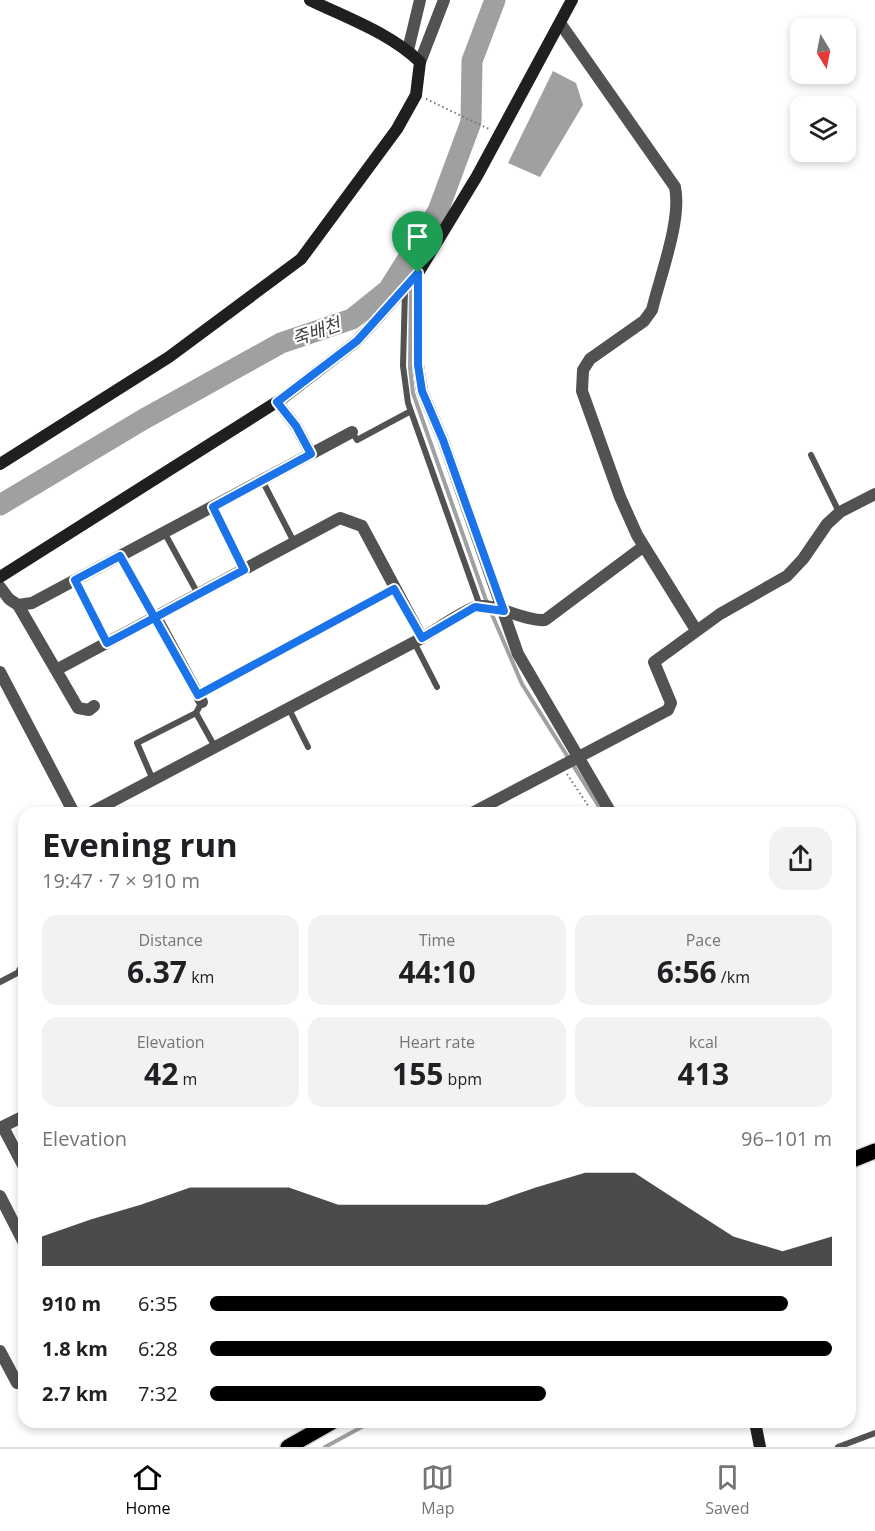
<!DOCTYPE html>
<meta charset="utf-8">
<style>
:root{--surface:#fff;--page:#f2f2f2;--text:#202124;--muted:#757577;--line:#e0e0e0;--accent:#000}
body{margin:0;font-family:"Open Sans","Noto Sans KR",sans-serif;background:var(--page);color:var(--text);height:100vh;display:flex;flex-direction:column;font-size:22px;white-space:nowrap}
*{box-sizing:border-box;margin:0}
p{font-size:20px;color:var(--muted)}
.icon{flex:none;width:33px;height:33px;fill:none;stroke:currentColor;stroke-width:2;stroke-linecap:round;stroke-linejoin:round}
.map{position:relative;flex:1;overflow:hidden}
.drawer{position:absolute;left:18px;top:807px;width:838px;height:621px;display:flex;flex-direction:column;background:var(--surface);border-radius:18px;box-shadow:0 3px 9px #0003}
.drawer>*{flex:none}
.needle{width:39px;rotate:170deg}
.buttons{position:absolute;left:790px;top:18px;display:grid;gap:12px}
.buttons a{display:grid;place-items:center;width:66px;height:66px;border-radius:12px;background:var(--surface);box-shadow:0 3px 9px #0003;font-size:30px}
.pin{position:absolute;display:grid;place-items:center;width:51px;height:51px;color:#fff;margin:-62px -26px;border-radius:50% 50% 50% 0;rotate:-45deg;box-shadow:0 0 6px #0007}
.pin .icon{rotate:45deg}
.round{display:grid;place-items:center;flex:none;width:63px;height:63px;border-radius:18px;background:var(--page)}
.summary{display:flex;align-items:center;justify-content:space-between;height:102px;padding:0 24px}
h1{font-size:33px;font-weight:700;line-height:45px}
.figures{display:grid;grid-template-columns:repeat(3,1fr);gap:9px;height:102px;padding:6px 24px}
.figures div{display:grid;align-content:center;border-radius:15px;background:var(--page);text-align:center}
.figures b{font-size:30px;font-weight:700}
.figures small{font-size:16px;font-weight:400}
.figures p{font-size:16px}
.chart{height:168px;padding:12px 24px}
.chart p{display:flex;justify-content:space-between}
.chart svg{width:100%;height:108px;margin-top:6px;fill:var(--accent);opacity:.7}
ul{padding:0 24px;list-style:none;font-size:20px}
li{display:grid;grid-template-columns:96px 72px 1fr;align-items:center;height:45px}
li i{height:15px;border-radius:8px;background:var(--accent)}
.dock{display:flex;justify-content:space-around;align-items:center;height:84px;border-top:2px solid var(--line);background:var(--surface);font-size:16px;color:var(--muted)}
.dock a{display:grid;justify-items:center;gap:3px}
.dock .active{color:var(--accent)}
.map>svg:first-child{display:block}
.water{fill:#a0a0a0}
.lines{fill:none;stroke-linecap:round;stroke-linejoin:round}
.stream{stroke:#a0a0a0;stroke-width:4}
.river{stroke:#a0a0a0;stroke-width:21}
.primary-casing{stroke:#dbdbdb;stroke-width:18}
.path{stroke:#747474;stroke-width:2;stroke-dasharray:1.5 3;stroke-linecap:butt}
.lane{stroke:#525252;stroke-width:6}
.street{stroke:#525252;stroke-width:12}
.secondary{stroke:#1f1f1f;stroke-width:12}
.primary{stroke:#000;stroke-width:15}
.route-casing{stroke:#fff;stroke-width:12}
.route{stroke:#1a73e8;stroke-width:8}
.labels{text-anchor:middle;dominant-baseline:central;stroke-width:4.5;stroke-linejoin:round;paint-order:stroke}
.water-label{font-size:18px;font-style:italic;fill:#414141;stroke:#fff}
</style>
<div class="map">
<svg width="875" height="1447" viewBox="0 0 875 1447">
<rect width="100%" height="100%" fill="#fff"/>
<path class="water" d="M553,71L576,83L583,105L540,177L508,163Z"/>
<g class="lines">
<path class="stream" d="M412,274V251
M411,284L410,368L413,393L487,603
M490,610L522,684L603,813
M325,1447L371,1422"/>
<path class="river" d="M0,505L144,419L281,343L352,319L388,290L438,211L471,122L472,61L495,0"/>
<defs>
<path id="primary" d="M850,1161L875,1151
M288,1447L332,1422"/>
</defs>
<use href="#primary" class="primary-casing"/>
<path class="path" d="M426,99L489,129
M567,774L593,813"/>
<path class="lane" d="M405,290L403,366L408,403L480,606
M352,432L357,440L411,411
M811,455L839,512
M262,480L294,542
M212,507L244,569
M164,532L198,594
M120,556L156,616
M75,580L107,643
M414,642L437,687
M199,695L394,589
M202,702L196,713L215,747
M289,709L308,747
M153,780L137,743L196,713
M0,982L23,970
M838,1447L875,1433"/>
<path class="street" d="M560,23L675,187C682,220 660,276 652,310L644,321L590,359L583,370L582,391L620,497L637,535L696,630
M408,50L420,0
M420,62L444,0
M418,273V365L422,391L443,440L518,654L611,813
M277,402L296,426L311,454
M0,587L9,599L18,605L78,708L89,710L94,706
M18,605L32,603L352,432
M156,617L202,702
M56,670L340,518L362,526L422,638
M0,672L74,813
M90,813L422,638C436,630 461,612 475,607C493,601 524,622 545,620L644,546
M472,813L668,710L671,703L654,662L720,614L787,576L803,559L827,524L840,512L875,494
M22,971L24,974
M3,1127L24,1167
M0,1128L24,1116
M0,1196L24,1243
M0,1351L17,1383L24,1384"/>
<path class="secondary" d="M0,464L169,357L301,259L397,129L416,95L420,62C390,33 347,18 310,0
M0,577L283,398L357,341L418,273L477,176L572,0
M755,1422L760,1447"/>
<use href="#primary" class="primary"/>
</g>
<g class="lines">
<defs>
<path id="route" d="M418,273L357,341L277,402L296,426L311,454L213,507L244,570C198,594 153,619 107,643L75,580L120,556L198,695L394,589L422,638L475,607L504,611L443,440L422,391L418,365V273"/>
</defs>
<use href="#route" class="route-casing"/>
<use href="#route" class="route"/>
</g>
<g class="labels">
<g class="water-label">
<text transform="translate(316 331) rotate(-19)">죽배천</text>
</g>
</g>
</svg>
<div class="buttons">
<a><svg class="needle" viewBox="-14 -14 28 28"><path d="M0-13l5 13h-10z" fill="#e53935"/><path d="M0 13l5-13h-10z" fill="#757577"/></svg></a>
<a><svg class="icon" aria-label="layers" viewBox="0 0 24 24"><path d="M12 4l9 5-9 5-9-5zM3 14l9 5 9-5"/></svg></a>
</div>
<div class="pin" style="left:418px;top:273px;background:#1e9e55"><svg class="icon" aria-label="arrive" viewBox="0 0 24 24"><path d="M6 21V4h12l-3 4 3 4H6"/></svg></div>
<section class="drawer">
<div class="summary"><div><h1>Evening run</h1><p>19:47 · 7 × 910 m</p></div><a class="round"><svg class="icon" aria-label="share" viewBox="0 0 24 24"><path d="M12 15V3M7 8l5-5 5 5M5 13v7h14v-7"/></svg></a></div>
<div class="figures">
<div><p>Distance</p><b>6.37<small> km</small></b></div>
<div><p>Time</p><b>44:10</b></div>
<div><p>Pace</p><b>6:56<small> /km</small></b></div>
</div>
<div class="figures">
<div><p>Elevation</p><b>42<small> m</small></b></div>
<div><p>Heart rate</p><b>155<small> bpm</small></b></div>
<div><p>kcal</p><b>413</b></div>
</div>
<div class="chart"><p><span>Elevation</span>96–101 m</p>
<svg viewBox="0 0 160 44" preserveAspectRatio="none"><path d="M0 44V32L10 25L20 19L30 12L40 12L50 12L60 19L70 19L80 19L90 19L100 12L110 6L120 6L130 19L140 32L150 38L160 32V44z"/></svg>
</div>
<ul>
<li><b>910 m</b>6:35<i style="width:93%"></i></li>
<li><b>1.8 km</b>6:28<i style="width:100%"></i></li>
<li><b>2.7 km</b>7:32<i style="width:54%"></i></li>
</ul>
</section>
</div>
<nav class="dock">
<a class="active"><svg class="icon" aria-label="home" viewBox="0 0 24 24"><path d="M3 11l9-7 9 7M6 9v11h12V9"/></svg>Home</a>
<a><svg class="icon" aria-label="map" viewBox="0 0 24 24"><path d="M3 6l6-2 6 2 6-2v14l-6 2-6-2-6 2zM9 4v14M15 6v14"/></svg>Map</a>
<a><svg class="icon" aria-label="saved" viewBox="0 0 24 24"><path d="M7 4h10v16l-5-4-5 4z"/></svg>Saved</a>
</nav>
